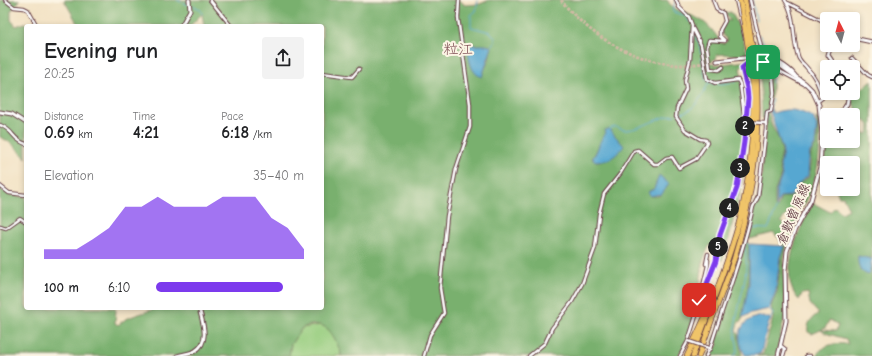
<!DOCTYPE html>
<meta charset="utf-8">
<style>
:root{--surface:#fff;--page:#f2f2f2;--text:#202124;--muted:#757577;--accent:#7c3aed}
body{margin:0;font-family:"Comic Neue","Klee One",sans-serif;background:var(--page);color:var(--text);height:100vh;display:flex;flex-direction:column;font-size:15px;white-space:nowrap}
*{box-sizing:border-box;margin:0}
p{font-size:13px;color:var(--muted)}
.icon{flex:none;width:22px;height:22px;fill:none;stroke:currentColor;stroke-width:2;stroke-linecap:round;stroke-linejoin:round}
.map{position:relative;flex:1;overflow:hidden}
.drawer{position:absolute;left:24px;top:24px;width:300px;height:286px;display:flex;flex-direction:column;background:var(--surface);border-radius:4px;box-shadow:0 2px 6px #0003}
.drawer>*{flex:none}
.needle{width:26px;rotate:354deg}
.controls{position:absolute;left:820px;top:12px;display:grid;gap:8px}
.controls a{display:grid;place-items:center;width:40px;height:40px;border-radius:4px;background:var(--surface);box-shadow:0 2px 6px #0003;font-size:20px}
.pin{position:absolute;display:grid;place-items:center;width:34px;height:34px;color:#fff;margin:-17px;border-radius:8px;box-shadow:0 2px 6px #0006}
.km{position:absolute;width:20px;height:20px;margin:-10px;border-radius:50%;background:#222;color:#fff;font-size:11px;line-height:20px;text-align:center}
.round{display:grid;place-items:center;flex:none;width:42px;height:42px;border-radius:4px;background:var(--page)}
.headline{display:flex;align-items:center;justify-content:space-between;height:68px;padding:0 20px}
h1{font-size:22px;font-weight:800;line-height:30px}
.stats{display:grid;grid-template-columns:repeat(3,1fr);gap:6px;height:68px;padding:4px 20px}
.stats div{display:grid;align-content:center}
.stats b{font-size:17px;font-weight:800}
.stats small{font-size:11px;font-weight:400}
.stats p{font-size:11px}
.chart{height:112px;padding:8px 20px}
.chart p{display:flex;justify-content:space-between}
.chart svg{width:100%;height:72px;margin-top:4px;fill:var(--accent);opacity:.7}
ul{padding:0 20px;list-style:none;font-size:13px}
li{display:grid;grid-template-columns:64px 48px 1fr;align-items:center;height:30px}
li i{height:10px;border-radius:5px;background:var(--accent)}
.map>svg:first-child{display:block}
.green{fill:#97cd7f;stroke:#707655}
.forest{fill:#79b06e;stroke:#62684c;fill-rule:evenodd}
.water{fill:#56a7d1;stroke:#50637e}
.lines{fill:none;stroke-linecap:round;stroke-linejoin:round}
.stream{stroke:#56a7d1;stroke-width:1}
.tertiary-tunnel{stroke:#d0baa4;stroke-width:3;stroke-dasharray:3 1.5;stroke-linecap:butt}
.minor-casing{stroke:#633c42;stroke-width:4.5}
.tertiary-casing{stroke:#633c42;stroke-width:5}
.motorway-casing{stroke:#633c42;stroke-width:6}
.minor{stroke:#fff;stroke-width:2.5}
.tertiary{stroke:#fff;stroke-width:3}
.motorway{stroke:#f0c469;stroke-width:4.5}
.minor-bridge-casing{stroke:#633c42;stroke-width:4.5;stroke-linecap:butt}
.motorway-bridge-casing{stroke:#633c42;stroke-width:6;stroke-linecap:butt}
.minor-bridge{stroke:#fff;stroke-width:2.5}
.motorway-bridge{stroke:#f0c469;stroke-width:4.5}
.route-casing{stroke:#fff;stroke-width:8}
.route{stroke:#7c3aed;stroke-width:5}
.labels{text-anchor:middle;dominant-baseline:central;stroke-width:4;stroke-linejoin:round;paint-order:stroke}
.street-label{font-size:13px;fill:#4a1f2b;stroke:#fcf5e5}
.quarter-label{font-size:15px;fill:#825259;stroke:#fcf5e5}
</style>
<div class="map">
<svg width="872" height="356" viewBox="0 0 872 356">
<rect width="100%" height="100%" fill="#fcf5e5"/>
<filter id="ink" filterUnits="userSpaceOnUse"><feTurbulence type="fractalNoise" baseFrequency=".025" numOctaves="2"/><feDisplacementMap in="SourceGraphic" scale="8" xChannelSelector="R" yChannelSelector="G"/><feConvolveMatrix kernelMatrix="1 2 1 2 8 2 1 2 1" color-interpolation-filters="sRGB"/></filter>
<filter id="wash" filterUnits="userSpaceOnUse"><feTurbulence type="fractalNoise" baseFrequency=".012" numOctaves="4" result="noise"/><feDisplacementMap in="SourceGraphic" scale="16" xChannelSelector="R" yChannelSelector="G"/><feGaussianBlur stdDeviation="0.9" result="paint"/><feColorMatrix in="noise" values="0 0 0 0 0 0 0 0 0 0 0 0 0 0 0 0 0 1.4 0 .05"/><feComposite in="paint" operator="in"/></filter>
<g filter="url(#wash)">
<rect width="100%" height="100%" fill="#f2e1c2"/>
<path class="green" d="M320,325C333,328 340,344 341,356H289L291,344L302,328Z"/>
<path class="forest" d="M0,0H20L11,11V20L16,26L25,23L36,26H26V158L10,142L0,137Z
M64,0H459L465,5L480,4L489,0H667C673,11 688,13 699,19C707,23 717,34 720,43H725L727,40L722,34L721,30L727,20L731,21L725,13L731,12C739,25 745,40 747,56C736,56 728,53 717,55L716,59L712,60L714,65L747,61V63L740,68L746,99L745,121L747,126L741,189L725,254L721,261L710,244L703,261L696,313L688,339L678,356H341C341,351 339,348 337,344C330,327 321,320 302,328L291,344L289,356H0V188L11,195L26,197V308H114L116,310L115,323L118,325C128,315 143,314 156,308H322V26H204L202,14L190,26H79ZM468,45L491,46L489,60L483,72L470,61ZM605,130L620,150L599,162L592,159C596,153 603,136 606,133ZM659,176L668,184L659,196H650L649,191L654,189Z
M760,64L772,69V93L767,109L772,126L780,141L782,152L779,166L781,175L775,191V207H778L781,197H792L800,183L809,177L811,152L816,145L818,126L816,118L819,119C822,151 818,180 803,208L802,206L804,196L781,221L785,227L790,221H797L787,246L784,260L785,315L776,356H757L763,354L773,318L771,306L777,292L781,257L785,244L781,243L779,238L773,233L750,239L747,238L754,206L758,198L761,180L766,122L762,118Z
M872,80V259L858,256L859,266H871L872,264V356H816C823,344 835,343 848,344L846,339L825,333L821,330L836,331L838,325L830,320L825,328L812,334L808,332C806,325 812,316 819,314L810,304L808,293L802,294L799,300C776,277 800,226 813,203L830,212L835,207L842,213L849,209L843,197H839L836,189H853V163H827V186L823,187L820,182L826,152L825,120L827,118V141H853V128L857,131L868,134L869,125L864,119L862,122L861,121L851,98Z
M746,240L749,244L748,288L742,320L738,323L736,332L738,333L742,355L708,356L718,345L717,342L713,343Z"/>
<path class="water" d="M468,45H486L492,47L482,77C470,74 468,56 468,45Z
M769,109H771L773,113C791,107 797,110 813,117L817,126L815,145L810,152L809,160L808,176L799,183L791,196L780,197L776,207V191L782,175L780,166L783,151Z
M609,129L624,146C616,156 607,164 593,160V157C599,150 599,139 606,133L605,130Z
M659,175L669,184L662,194L650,196L648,192L654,189Z
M750,244L784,246L780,257L776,291L769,309L751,313L742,318L749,284V246Z
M858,256L872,259L869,275C860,273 857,264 858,256Z
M763,316L771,319L768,325L761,353L756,355H745C734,336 740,318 763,316Z"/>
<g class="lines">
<path class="stream" d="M177,0L188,5
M478,0L476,11L471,15V27L490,32L495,37V42L491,47
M752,0L756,20
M675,1L673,12L684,15L690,22
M194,6L200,9L202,14
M693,33L699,43L701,53
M759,35L769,51
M702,57L706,80L714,84
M772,83L773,75
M717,84L736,82
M770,109L772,100
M678,114C696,111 701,97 709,82
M765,122V113L768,110
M609,130C616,123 619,130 626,130C643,129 658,116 675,115
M749,228L768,229L777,207
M745,241L750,246
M743,243L748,225
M769,308L773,314L770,319
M734,356C742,348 734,339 735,330C737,302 752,273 744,244"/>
</g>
</g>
<g filter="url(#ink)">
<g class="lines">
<path class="tertiary-tunnel" d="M561,0C589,36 634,62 680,65C693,65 705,63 717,61"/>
<defs>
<path id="minor" d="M5,0L14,7L24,8L28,10L37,26
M210,0L231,26
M713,0L717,10L723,13L725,21L720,30V36L725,41L709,40L707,47L710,69L719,70L723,67
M736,0L745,38
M750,0L761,47C769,60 786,63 795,75
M785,0C796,16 792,38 798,56C799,61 804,64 807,68C815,76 820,87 822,98L818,101
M788,3L827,23
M840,19H846
M693,29L701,45L707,79L715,83L738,80L740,84L745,122
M852,58L868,75L872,77
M763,62L804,84
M322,73L352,77L359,69
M766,123L767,112L771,111L774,93L773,77L775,74L773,66
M0,125C15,131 11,139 26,144
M0,186L9,193L26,195
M0,226L6,228L20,218L26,222
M706,264L708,254
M698,308L708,265V260
M781,346L785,349L783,356
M710,349C724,302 743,256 753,207L758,197L766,129V123H764
M424,356L430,335L444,313L440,288L447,216L456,169L470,127V104L458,18L459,0
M529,356L545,343L552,328L572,302L582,284L595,248L599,214L604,194L620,174L634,151L638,150L654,164H658L666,158L672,157L679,168L696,159L707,143L706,140L700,139L685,130L676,117L677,108L686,89L685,80L690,60L692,25L689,17L679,7L676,0
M680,356L688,341L703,294L715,266L720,235L737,188L744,142L748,98L747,88L742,69L747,64L763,62
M706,356L709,349
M806,356H810"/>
<path id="tertiary" d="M181,26L190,10L189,0
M853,38L872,42
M831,45L828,55L836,67
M717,61L753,57L775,62L805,83L812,90L819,105L822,133L820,167L811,200L795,229L787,251L785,271L786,321L778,356
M0,112L12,114L26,123
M821,115L842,111L847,104L849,93
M177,356C182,354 189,354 195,351C211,342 202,321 199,308"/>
<path id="motorway" d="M687,356L705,317
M693,356C709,309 729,263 741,215C752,167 755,119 752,70
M699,356C710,323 723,291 734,259C753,197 761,134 756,70"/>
</defs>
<use href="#minor" class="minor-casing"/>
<use href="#tertiary" class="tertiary-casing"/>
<use href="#motorway" class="motorway-casing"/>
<use href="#minor" class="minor"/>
<use href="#tertiary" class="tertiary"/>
<use href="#motorway" class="motorway"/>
<defs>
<path id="minor-bridge" d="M747,122L764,123
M688,341L709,348"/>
<path id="motorway-bridge" d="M740,0L752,70
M745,0L756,70"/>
</defs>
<use href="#minor-bridge" class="minor-bridge-casing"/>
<use href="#motorway-bridge" class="motorway-bridge-casing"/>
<use href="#minor-bridge" class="minor-bridge"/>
<use href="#motorway-bridge" class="motorway-bridge"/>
</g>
</g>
<g class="lines" filter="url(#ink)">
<defs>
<path id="route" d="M699,300V310L703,294L716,261L720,235L737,188L744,142L748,98L747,88L742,68L747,64L763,62"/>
</defs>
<use href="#route" class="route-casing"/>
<use href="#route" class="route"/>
</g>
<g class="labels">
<g class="street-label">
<text transform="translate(793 214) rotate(-67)">倉敷曽原線</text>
</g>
<g class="quarter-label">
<text x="458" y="49">粒江</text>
</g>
</g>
</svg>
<div class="controls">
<a><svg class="needle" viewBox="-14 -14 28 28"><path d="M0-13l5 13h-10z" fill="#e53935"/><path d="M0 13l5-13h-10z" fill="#757577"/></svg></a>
<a><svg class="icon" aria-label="locate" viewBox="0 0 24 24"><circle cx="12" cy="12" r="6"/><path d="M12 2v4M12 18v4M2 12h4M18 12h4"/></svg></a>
<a>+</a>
<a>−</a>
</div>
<div class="pin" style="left:763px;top:62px;background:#1e9e55"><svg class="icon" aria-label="arrive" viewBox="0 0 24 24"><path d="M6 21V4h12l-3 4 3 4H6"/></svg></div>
<div class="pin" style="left:699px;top:300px;background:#d93025"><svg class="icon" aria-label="check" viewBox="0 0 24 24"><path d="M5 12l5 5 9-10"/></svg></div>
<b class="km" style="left:745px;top:126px">2</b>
<b class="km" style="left:740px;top:168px">3</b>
<b class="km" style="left:729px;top:208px">4</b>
<b class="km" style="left:718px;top:247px">5</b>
<section class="drawer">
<div class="headline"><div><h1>Evening run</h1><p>20:25</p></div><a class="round"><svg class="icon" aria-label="share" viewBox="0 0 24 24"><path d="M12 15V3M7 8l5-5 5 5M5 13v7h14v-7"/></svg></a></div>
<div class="stats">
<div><p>Distance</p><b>0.69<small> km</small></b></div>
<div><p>Time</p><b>4:21</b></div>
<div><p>Pace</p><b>6:18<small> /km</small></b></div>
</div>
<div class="chart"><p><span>Elevation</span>35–40 m</p>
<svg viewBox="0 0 160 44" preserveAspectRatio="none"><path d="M0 44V38L10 38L20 38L30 32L40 25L50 12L60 12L70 6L80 12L90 12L100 12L110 6L120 6L130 6L140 19L150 25L160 38V44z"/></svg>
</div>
<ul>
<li><b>100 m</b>6:10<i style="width:86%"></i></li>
</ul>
</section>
</div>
